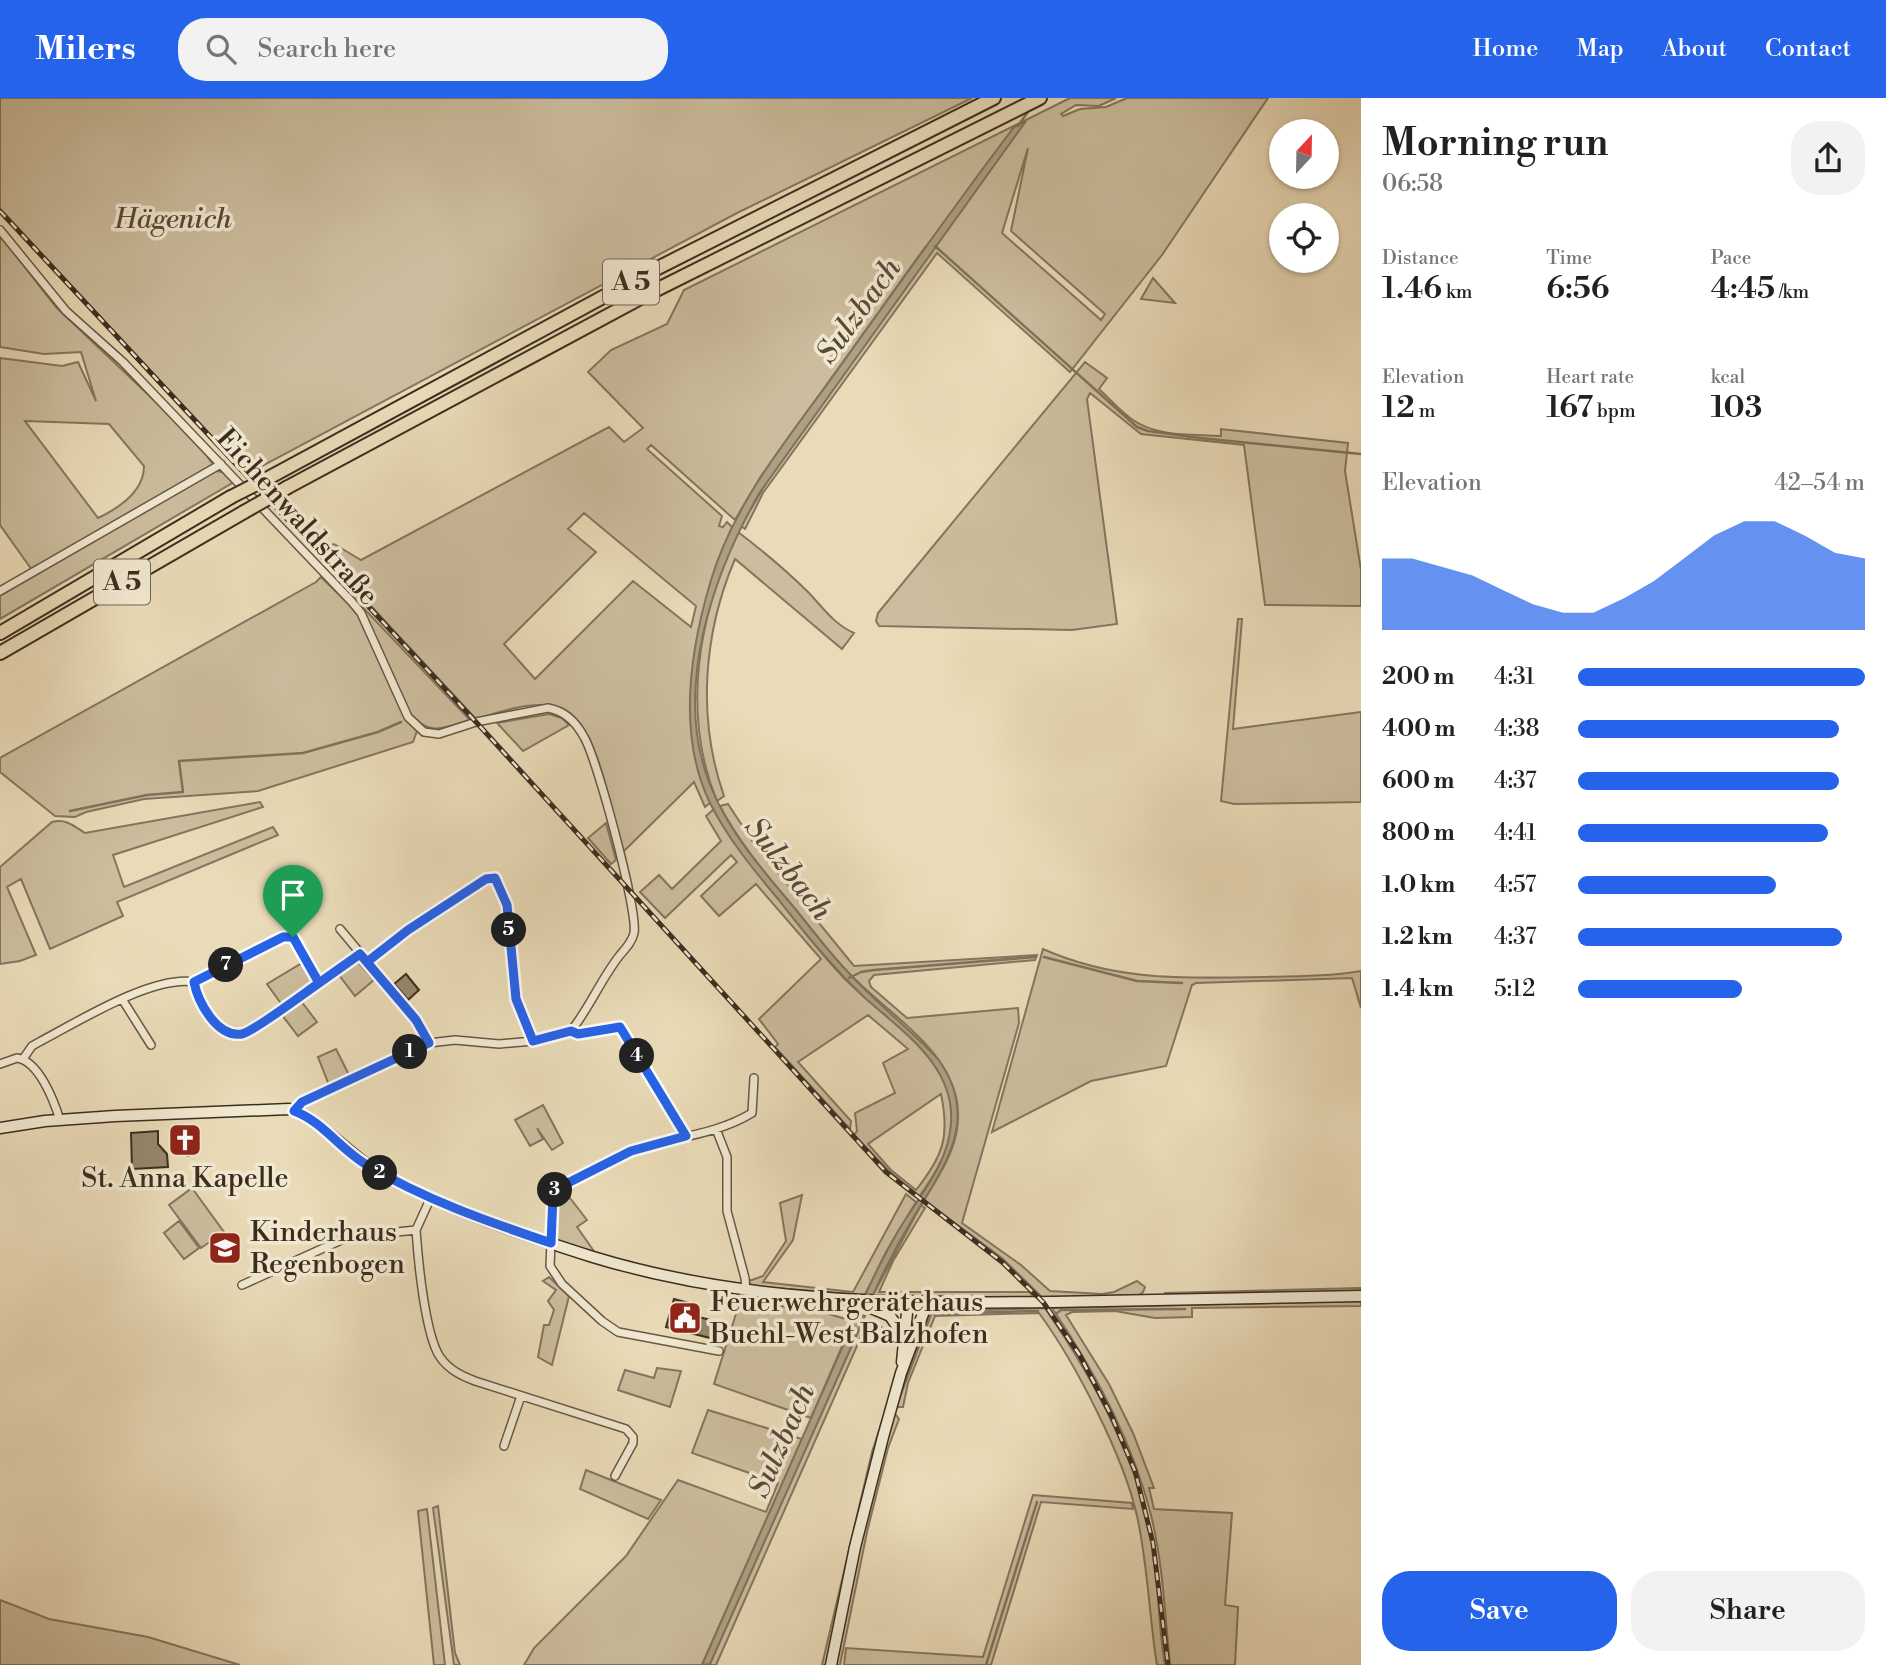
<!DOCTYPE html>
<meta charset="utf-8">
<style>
:root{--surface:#fff;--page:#f2f2f2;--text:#202124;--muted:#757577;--accent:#2563eb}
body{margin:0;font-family:"Libre Bodoni",serif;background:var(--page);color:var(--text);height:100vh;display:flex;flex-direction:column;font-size:26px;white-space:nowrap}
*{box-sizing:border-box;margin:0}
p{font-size:23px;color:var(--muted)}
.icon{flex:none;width:38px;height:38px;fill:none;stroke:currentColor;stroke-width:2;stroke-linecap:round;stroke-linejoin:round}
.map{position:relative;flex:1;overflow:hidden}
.sheet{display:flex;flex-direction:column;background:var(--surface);width:525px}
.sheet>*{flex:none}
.needle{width:46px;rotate:22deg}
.fabs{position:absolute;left:1269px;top:21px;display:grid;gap:14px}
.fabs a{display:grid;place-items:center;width:70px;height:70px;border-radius:50%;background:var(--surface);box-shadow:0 2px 5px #0004;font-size:35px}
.pin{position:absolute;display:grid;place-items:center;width:60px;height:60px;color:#fff;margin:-72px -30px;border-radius:50% 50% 50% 0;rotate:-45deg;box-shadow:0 0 7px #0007}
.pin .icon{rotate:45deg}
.km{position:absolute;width:35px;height:35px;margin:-18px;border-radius:50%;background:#222;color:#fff;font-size:19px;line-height:35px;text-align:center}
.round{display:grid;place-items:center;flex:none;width:74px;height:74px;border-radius:28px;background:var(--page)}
.headline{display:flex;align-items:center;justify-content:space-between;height:119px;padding:0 21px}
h1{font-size:38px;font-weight:600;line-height:52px}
.figures{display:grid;grid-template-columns:repeat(3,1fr);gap:10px;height:119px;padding:7px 21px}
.figures div{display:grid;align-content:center}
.figures b{font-size:30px;font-weight:600}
.figures small{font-size:19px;font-weight:400}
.figures p{font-size:19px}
.chart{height:196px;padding:14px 21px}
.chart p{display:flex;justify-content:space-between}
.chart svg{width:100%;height:126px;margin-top:7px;fill:var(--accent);opacity:.7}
.action{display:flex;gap:14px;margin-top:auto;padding:14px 21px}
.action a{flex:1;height:80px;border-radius:28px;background:var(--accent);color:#fff;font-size:28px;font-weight:600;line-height:80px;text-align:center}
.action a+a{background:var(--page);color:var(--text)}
ul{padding:0 21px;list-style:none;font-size:23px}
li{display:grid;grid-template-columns:112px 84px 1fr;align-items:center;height:52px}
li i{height:18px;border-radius:9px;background:var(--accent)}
header{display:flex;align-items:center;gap:42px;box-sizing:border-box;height:98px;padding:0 35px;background:var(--accent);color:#fff}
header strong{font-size:33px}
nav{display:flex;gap:38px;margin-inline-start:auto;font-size:24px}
.search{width:490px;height:63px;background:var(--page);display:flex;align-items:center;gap:18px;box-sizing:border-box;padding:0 24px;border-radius:28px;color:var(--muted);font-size:26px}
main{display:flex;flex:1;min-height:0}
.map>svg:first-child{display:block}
.green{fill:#ccbd9e;stroke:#84755e;stroke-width:2;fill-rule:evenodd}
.water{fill:#aea084;stroke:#80725b;stroke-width:2}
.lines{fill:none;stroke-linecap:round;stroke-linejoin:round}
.stream{stroke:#80725b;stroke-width:2.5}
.building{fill:#96876e;stroke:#3b2d1e;stroke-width:2}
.street-casing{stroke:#675844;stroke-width:10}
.secondary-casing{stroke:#3b2d1e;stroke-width:13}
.highway-casing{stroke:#3b2d1e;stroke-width:16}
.street{stroke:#f1e8d1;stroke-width:7}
.secondary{stroke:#f1e8d1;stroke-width:10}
.highway{stroke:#eadbb8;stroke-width:12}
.rail-casing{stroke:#3b2d1e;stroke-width:5}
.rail{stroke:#f1e8d1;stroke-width:2.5;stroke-dasharray:8;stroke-linecap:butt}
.highway-bridge-casing{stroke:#3b2d1e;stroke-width:16;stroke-linecap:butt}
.highway-bridge{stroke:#eadbb8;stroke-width:12}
.route-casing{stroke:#fff;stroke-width:14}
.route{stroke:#2563eb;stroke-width:9}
.labels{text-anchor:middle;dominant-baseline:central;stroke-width:7;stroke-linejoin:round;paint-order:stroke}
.shield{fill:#f1e8d1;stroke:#726554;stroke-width:2}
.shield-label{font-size:26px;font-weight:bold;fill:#3b2d1e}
.park-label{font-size:28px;font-style:italic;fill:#584a38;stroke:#f1e8d1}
.street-label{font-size:28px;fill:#3b2d1e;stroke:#f1e8d1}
.poi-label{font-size:28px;fill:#3b2d1e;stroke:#f1e8d1;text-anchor:start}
.water-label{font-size:30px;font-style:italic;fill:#584a38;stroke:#f1e8d1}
</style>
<header>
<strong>Milers</strong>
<div class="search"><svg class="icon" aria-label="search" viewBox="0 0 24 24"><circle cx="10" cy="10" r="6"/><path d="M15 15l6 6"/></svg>Search here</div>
<nav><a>Home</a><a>Map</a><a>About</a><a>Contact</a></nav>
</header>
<main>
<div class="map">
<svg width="1361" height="1567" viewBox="0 0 1361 1567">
<rect width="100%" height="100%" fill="#eadbb8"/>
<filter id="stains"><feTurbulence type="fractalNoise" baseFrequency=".00286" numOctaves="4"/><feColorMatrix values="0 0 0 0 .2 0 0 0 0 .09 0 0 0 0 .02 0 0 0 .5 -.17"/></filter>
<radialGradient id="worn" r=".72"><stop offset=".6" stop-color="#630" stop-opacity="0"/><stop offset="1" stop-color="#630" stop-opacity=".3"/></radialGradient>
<path class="green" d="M0,0H972L737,115L247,376L0,111Z
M1070,0H1116L1099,8L1076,7L1061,16L1063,18L1080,11L1106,9L1127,0H1268L1162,157L1070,274L937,155L763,395L745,431L741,428L774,372L926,148L761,378L735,422L651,347L647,351L722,418L719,428L723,429L727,424L732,429C696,517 675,613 710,705L705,709L694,684L622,755C613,720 598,623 561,610C535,601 501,614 476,621L319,452L334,446L361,462L609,329L624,344L643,330L588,274L611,252L667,226L684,192ZM1028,50L1011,133L1105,216L1101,222L1002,135ZM584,415L696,508L691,529L633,483L535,581L504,546L596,454L568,431Z
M0,137L56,209L198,344L217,373L227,375L234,384L0,521V498L124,426L121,421L32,472L0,427V260L62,268L78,264L96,303L81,254L44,256L0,249ZM25,323L109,326L144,368C144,393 119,410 98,420Z
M1153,180L1175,205L1141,201Z
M1085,264L1107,280L1099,291C1110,301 1121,314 1133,322C1157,339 1192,336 1221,338V331L1348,345L1345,373L1361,472V508L1265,507L1244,347L1141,336L1090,295L1087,301L1117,526L1072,532L879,528L876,523L878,515Z
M738,434C763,453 787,473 809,495C824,511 834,526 854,535L842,551L735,461C703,536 697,621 724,698L717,703C681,616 698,517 738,434Z
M321,479L359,516L407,622L417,633L413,644L258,693L144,701L86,714L75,719L55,718L0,674V660L316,484Z
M349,498L353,499L470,622C442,630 430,639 409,615Z
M1238,521H1242L1233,631L1361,614V704L1234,706L1221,703Z
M549,616L562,620L569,627L523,653L497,625Z
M260,704L263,709L113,757L124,789L273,729L278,737L117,804L123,818L50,851L21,781L7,789L36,857L20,863L0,866V769L52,724C65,720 74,728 85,735Z
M728,706L753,744L854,868L1037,857L1035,862L874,877L869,883L871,889L907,920L1018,910L1019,925L962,1125L1021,1167L1050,1193L1102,1196L1114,1194L1137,1183L1145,1189L1143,1194L1139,1197L1043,1200L1002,1160L924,1102C944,1071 965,1038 956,999C943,944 882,912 846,872C828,853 812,831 795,811C767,777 740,746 720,708Z
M714,711C731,742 753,769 775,797C797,825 819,854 843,879C876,913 936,949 949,996C960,1036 941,1068 919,1099L889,1073L854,1037L857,1033L855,1015L895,995L883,965L908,951L868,917L798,964L851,1023L850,1031L775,949L778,946L759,921L821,861L756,786L719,818L701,798L737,764L731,757L665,820L640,794L659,777L672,791L721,743L706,718ZM941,996C950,1039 943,1058 916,1092L891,1072L868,1046Z
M606,725L616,762L611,766L588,740Z
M1043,851C1117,884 1186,880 1265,879C1296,878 1330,879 1361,873V910L1352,880L1196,885L1192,887L1166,968L1091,983L992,1034Z
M358,864L374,882L355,898L339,877Z
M302,865L312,883L311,888L282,907L267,886Z
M301,903L317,924L298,938L282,917Z
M336,951L350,979L329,987L318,959Z
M543,1007L563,1045L552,1052L537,1030L543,1041L530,1048L515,1022Z
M192,1090L224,1134L201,1150L169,1107Z
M563,1091L587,1122L577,1129L596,1156L556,1143L558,1094Z
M906,1096L916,1104L885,1156L865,1197L750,1188L749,1183L763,1178L786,1143L780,1105L802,1097L793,1142L763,1184L853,1194Z
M921,1107L925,1110L893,1163L879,1194H1029L1035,1200L873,1197Z
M179,1123L199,1150L184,1161L164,1135Z
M549,1179L569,1198L552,1267L538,1259L544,1227H549L554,1212L548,1203L556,1192L543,1183Z
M1361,1190V1194L1164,1195Z
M740,1203L818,1213L853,1223L811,1320L714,1286Z
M1361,1203V1208L1192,1210V1219L1155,1220L1115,1213L1072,1214L1066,1217L1109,1286L1133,1335L1154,1390H1149L1154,1411L1232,1415L1225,1507L1238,1509L1235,1567H1170C1165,1517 1163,1466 1151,1417C1132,1342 1095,1273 1052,1210Z
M1045,1210C1093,1280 1140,1365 1153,1449C1159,1488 1158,1528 1165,1567H1157C1149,1518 1148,1467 1137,1418C1124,1359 1075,1264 1039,1215L935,1218L908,1285L903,1309H896L926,1218L929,1214Z
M862,1225C877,1227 889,1228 894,1244C888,1234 876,1227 864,1232L716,1567H709Z
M657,1270L681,1273L670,1309L618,1292L625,1272L654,1280Z
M708,1312L802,1341L702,1567H524L534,1550L626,1458L678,1382L766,1414L778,1385L692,1355Z
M885,1314L827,1567H822L872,1354Z
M896,1317L899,1321L888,1350L867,1434L840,1567H835L856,1462L893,1318Z
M586,1372L661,1402L648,1421L580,1391Z
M1033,1397L1132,1405L1133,1411L1041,1404L991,1567H844L846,1550L983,1559Z
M438,1408L455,1555L460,1567H454L433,1410Z
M427,1411L445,1567H434L418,1413Z
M0,1502L49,1521L148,1539L240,1567H0Z"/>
<path class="water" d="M1026,23L760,394C713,476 673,590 709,684C727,732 759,768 792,807C810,829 827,852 846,872C875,904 909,930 938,961C981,1021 945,1067 913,1120C898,1145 885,1170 873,1197H865C876,1174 887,1151 900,1130C920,1097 949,1065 951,1025C955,968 903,934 865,900C833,870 805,835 778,801C753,771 728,741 710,705C677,637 690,552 711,482C735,402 791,337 839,270C897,189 954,108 1014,29Z
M857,1216L865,1218L710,1566L702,1567Z"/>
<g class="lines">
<path class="stream" d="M1018,28L1030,11
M935,148L1137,329L1148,333L1200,340L1361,356
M70,713L147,697L183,694L179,663L303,655L378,634L401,624
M1044,859L1137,883L1182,885
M849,880L861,874L874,872L1035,859
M1057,1215L1061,1212L1185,1211
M899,1301L931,1216L1038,1213
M986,1567L1037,1404"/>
</g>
<path class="building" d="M406,876L419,892L408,902L394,886Z
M158,1033V1046L167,1056L168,1069L132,1071L131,1035Z
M189,1035L197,1052L188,1058L183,1056L177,1038Z
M674,1201L689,1205L686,1216L715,1223L710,1240L666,1229Z"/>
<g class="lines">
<defs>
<path id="street" d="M0,132L66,213L123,264L352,504L361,515L408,619L424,634L439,636L476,624L548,610C565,613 576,624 584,639C597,660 638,813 634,835C632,844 626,850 620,857C601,881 590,909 571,933L533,943L499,946L455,942L429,945L302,1004L294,1012
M0,493L221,366
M340,831L416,922L429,945
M367,864L408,832L486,781L495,780L507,807L516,901L533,943
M194,884C199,908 216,937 244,936L360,856
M122,901L151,947
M571,933C587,940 606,926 622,930L661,1000L686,1038
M23,961L32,948L41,943C79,923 153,877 194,884L288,838L297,844L319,885
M0,966L17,960C39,963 54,1003 60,1022
M716,1031L727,1059V1113L745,1180L746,1193
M416,1132C418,1161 425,1237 440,1259C449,1272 462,1278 475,1283L626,1331L633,1339V1345L615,1378
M242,1187L348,1139L416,1132L431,1099
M719,1253L618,1234L602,1223L562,1186L550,1168L553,1097L556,1091C581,1079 606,1062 633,1052C673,1039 716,1037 752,1015L754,980
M504,1348L521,1298"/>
<path id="secondary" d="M0,1030L45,1023L115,1018L289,1011C319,1019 350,1059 380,1075C446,1111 521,1136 593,1159C744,1205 897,1206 1053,1204C1156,1202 1258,1200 1361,1198
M864,1207L890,1218L903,1237
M902,1264L908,1205
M831,1567L855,1449L883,1339L901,1275L927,1205"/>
<path id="highway" d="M272,378L640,179L994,0
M288,389L648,196L1040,0
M0,535L231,399
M0,555L244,414"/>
</defs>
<use href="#street" class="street-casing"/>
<use href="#secondary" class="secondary-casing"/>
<use href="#highway" class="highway-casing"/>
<use href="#street" class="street"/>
<use href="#secondary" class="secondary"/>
<use href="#highway" class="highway"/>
<defs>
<path id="rail" d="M0,113L476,624L886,1074L1002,1164L1043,1204L1079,1256L1111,1317L1135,1373L1153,1445L1168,1567"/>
</defs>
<use href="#rail" class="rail-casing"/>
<use href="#rail" class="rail"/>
<defs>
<path id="highway-bridge" d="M231,399L272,378
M244,414L288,389"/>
</defs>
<use href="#highway-bridge" class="highway-bridge-casing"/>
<use href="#highway-bridge" class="highway-bridge"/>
</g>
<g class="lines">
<defs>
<path id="route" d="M293,839L319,885L360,856L416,922L429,945L302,1004L294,1013C322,1023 341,1052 367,1067C423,1101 489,1124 551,1145L553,1097L556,1091L631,1053L686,1038L620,929L578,936L571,933L533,943L516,901L507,807L495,780L486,781L408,832L367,864L360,856L319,885C306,894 253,934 242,936C217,940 198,904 194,884L283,839H293"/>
</defs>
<use href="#route" class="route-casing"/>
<use href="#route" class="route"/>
</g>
<defs>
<symbol id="church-square" viewBox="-11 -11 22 22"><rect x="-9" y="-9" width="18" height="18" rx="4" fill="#8f2418" stroke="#f1e8d1"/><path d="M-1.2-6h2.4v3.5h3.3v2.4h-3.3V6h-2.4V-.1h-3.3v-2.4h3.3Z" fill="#fff"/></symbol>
<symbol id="school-square" viewBox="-11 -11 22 22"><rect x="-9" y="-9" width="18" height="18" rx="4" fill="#8f2418" stroke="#f1e8d1"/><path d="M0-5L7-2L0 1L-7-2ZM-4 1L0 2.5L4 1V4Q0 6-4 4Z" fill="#fff"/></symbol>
<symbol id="civic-square" viewBox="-11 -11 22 22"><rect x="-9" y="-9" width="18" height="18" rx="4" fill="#8f2418" stroke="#f1e8d1"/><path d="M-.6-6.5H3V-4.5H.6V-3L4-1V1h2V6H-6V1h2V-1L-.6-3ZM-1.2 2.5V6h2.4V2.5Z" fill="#fff"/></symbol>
</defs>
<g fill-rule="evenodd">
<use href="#church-square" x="166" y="1023" width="38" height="38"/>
<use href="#school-square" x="206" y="1131" width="38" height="38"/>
<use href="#civic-square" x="666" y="1201" width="38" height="38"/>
</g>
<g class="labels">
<g class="shield">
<rect x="603" y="161.5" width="56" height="45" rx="5"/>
<rect x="94" y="461.5" width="56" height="45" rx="5"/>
</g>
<g class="shield-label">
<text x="631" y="184">A 5</text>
<text x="122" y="484">A 5</text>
</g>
<g class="park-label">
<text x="173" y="121">Hägenich</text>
</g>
<g class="street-label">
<text transform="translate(297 419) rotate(48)">Eichenwaldstraße</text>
</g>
<g class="poi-label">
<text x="185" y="1080" text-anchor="middle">St. Anna Kapelle</text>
<text x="250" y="1134">Kinderhaus<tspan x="250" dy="32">Regenbogen</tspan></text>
<text x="710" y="1204">Feuerwehrgerätehaus<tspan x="710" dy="32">Buehl-West Balzhofen</tspan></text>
</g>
<g class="water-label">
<text transform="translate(859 213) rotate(-54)">Sulzbach</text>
<text transform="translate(788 771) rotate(52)">Sulzbach</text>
<text transform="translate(782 1343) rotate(-66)">Sulzbach</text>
</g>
</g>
<rect width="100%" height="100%" filter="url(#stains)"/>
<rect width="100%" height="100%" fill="url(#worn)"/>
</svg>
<div class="fabs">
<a><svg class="needle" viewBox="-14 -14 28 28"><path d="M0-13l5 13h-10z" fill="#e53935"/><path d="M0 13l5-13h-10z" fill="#757577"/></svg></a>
<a><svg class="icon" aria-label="locate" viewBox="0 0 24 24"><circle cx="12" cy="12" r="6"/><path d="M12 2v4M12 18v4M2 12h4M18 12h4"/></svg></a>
</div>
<div class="pin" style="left:293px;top:839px;background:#1e9e55"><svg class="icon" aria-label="arrive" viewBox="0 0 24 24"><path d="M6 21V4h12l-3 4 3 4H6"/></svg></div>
<b class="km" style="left:410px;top:954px">1</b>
<b class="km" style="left:380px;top:1075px">2</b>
<b class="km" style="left:555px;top:1092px">3</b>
<b class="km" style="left:637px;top:958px">4</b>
<b class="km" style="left:509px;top:832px">5</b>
<b class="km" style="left:226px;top:867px">7</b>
</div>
<section class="sheet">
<div class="headline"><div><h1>Morning run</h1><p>06:58</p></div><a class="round"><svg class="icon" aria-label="share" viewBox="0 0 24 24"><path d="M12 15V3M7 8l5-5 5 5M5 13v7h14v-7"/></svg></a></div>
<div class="figures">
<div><p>Distance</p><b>1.46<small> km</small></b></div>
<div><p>Time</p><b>6:56</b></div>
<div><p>Pace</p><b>4:45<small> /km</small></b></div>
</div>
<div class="figures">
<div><p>Elevation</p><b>12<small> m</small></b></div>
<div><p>Heart rate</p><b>167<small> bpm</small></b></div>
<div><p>kcal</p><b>103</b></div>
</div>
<div class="chart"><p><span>Elevation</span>42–54 m</p>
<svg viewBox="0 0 160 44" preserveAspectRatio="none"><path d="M0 44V19L10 19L20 22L30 25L40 30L50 35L60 38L70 38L80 33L90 27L100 19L110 11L120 6L130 6L140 11L150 17L160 19V44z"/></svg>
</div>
<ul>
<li><b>200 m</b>4:31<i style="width:100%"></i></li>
<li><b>400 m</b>4:38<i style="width:91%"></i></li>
<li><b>600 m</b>4:37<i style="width:91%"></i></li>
<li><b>800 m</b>4:41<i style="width:87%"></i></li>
<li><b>1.0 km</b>4:57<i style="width:69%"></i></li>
<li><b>1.2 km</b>4:37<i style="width:92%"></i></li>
<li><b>1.4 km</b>5:12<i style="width:57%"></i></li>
</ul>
<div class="action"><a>Save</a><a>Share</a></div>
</section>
</main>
